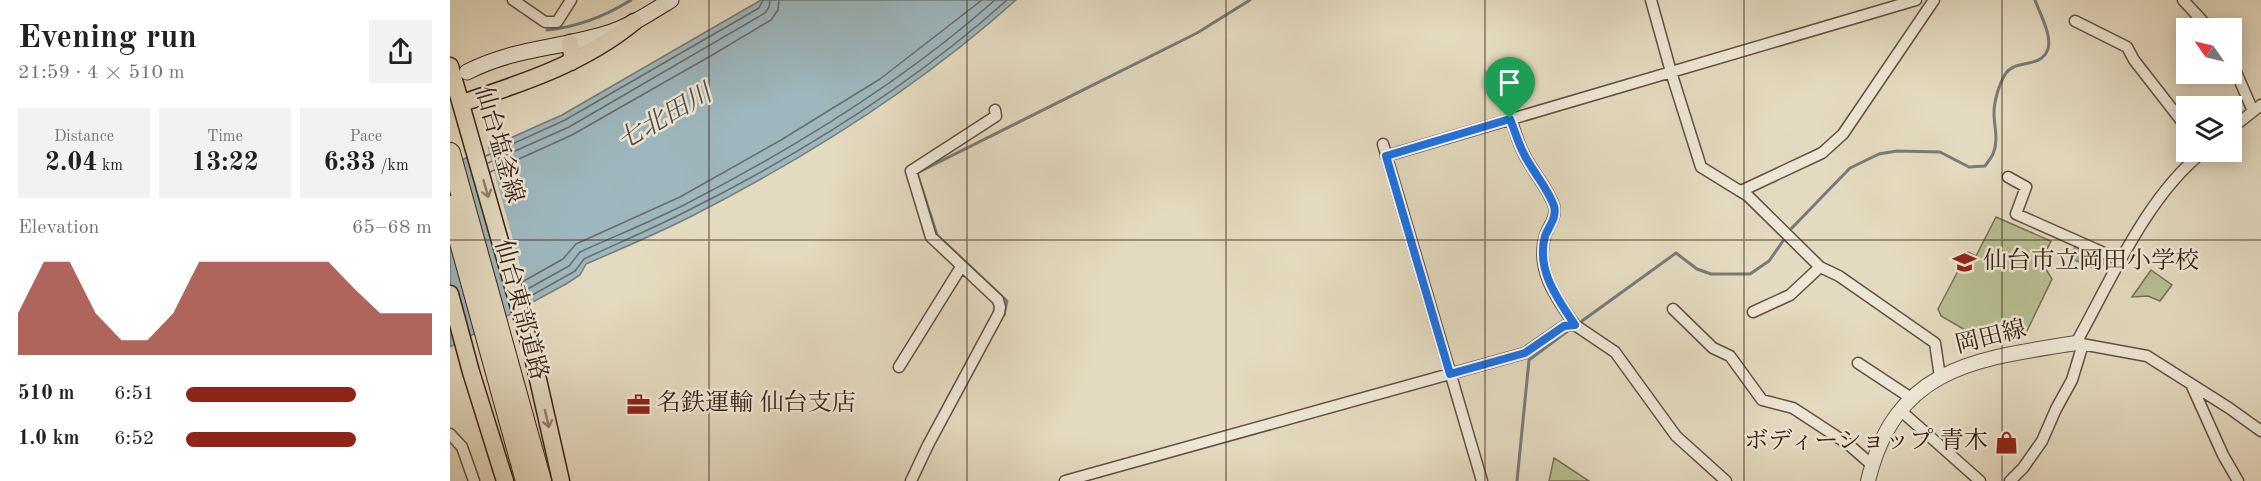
<!DOCTYPE html>
<meta charset="utf-8">
<style>
:root{--surface:#fff;--page:#f2f2f2;--text:#202124;--muted:#757577;--accent:#8f2418}
body{margin:0;font-family:"Old Standard TT","Noto Serif JP",serif;background:var(--page);color:var(--text);height:100vh;display:flex;flex-direction:column;font-size:22px;white-space:nowrap}
*{box-sizing:border-box;margin:0}
p{font-size:20px;color:var(--muted)}
.icon{flex:none;width:33px;height:33px;fill:none;stroke:currentColor;stroke-width:2;stroke-linecap:round;stroke-linejoin:round}
.map{position:relative;flex:1;overflow:hidden}
.side{display:flex;flex-direction:column;background:var(--surface);width:450px}
.side>*{flex:none}
.needle{width:39px;rotate:304deg}
.buttons{position:absolute;left:1726px;top:18px;display:grid;gap:12px}
.buttons a{display:grid;place-items:center;width:66px;height:66px;border-radius:0px;background:var(--surface);box-shadow:0 3px 15px #0003;font-size:30px}
.pin{position:absolute;display:grid;place-items:center;width:51px;height:51px;color:#fff;margin:-62px -26px;border-radius:50% 50% 50% 0;rotate:-45deg;box-shadow:0 0 6px #0007}
.pin .icon{rotate:45deg}
.round{display:grid;place-items:center;flex:none;width:63px;height:63px;border-radius:0px;background:var(--page)}
.head{display:flex;align-items:center;justify-content:space-between;height:102px;padding:0 18px}
h1{font-size:33px;font-weight:600;line-height:45px}
.metrics{display:grid;grid-template-columns:repeat(3,1fr);gap:9px;height:102px;padding:6px 18px}
.metrics div{display:grid;align-content:center;border-radius:0px;background:var(--page);text-align:center}
.metrics b{font-size:26px;font-weight:600}
.metrics small{font-size:16px;font-weight:400}
.metrics p{font-size:16px}
.chart{height:168px;padding:12px 18px}
.chart p{display:flex;justify-content:space-between}
.chart svg{width:100%;height:108px;margin-top:6px;fill:var(--accent);opacity:.7}
ul{padding:0 18px;list-style:none;font-size:20px}
li{display:grid;grid-template-columns:96px 72px 1fr;align-items:center;height:45px}
li i{height:15px;border-radius:8px;background:var(--accent)}
main{display:flex;flex:1;min-height:0}
.map>svg:first-child{display:block}
.green{fill:#b7be90;stroke:#797054;stroke-width:1.5}
.water{fill:#9db7be;stroke:#767b7b;stroke-width:1.5}
.pier{fill:#e4dabf}
.lines{fill:none;stroke-linecap:round;stroke-linejoin:round}
.shore{stroke:#6c6c6a;stroke-width:1.5}
.stream{stroke:#767b7b;stroke-width:3}
.minor-casing{stroke:#654f41;stroke-width:13}
.tertiary-casing{stroke:#654f41;stroke-width:16}
.secondary-casing{stroke:#3b2117;stroke-width:17}
.primary-casing{stroke:#3b2117;stroke-width:19}
.motorway-casing{stroke:#3b2117;stroke-width:22}
.minor{stroke:#ede7d5;stroke-width:10}
.tertiary{stroke:#ede7d5;stroke-width:14}
.secondary{stroke:#ede7d5;stroke-width:15}
.primary{stroke:#e4dabf;stroke-width:16}
.motorway{stroke:#e4dabf;stroke-width:20}
.oneway{stroke:#907e6b}
.route-casing{stroke:#fff;stroke-width:12}
.route{stroke:#1a73e8;stroke-width:8}
.grid{fill:none;stroke:#3b2117;stroke-width:1.5;stroke-opacity:0.55}
.labels{text-anchor:middle;dominant-baseline:central;stroke-width:5;stroke-linejoin:round;paint-order:stroke}
.street-label{font-size:24px;fill:#3b2117;stroke:#ede7d5}
.poi-label{font-size:24px;fill:#3b2117;stroke:#ede7d5;text-anchor:start}
.water-label{font-size:26px;font-style:italic;fill:#584e49;stroke:#ede7d5}
</style>
<main>
<section class="side">
<div class="head"><div><h1>Evening run</h1><p>21:59 · 4 × 510 m</p></div><a class="round"><svg class="icon" aria-label="share" viewBox="0 0 24 24"><path d="M12 15V3M7 8l5-5 5 5M5 13v7h14v-7"/></svg></a></div>
<div class="metrics">
<div><p>Distance</p><b>2.04<small> km</small></b></div>
<div><p>Time</p><b>13:22</b></div>
<div><p>Pace</p><b>6:33<small> /km</small></b></div>
</div>
<div class="chart"><p><span>Elevation</span>65–68 m</p>
<svg viewBox="0 0 160 44" preserveAspectRatio="none"><path d="M0 44V27L10 6L20 6L30 27L40 38L50 38L60 27L70 6L80 6L90 6L100 6L110 6L120 6L130 17L140 27L150 27L160 27V44z"/></svg>
</div>
<ul>
<li><b>510 m</b>6:51<i style="width:69%"></i></li>
<li><b>1.0 km</b>6:52<i style="width:69%"></i></li>
</ul>
</section>
<div class="map">
<svg width="1811" height="481" viewBox="0 0 1811 481">
<rect width="100%" height="100%" fill="#e4dabf"/>
<filter id="stains"><feTurbulence type="fractalNoise" baseFrequency=".00333" numOctaves="4"/><feColorMatrix values="0 0 0 0 .2 0 0 0 0 .09 0 0 0 0 .02 0 0 0 .5 -.17"/></filter>
<radialGradient id="worn" r=".72"><stop offset=".6" stop-color="#630" stop-opacity="0"/><stop offset="1" stop-color="#630" stop-opacity=".3"/></radialGradient>
<path class="green" d="M1546,217L1601,241L1591,261L1602,279L1576,333L1539,344L1491,316L1488,309L1518,252L1526,256Z
M1701,270L1722,285L1710,301L1698,296L1682,297Z
M1104,458L1139,481H1099Z"/>
<path class="water" d="M311,0H566C469,87 356,158 240,217C206,234 171,249 136,264L130,275L116,284L0,347V165L112,115Z
M1625,247L1655,260L1650,271L1620,258Z"/>
<path class="pier" d="M37,145L81,306L63,316L18,154Z"/>
<g class="lines">
<path class="shore" d="M36,156L115,120L309,8L313,0
M38,163L119,127L315,13L319,7L320,0
M40,172L122,135L264,54L321,20L328,10L329,0
M72,282L113,259L126,244L230,197L331,140L430,79L532,0
M74,291L119,266L130,252C165,236 200,222 234,205C341,150 455,80 545,0
M77,298L125,271L134,259C168,243 204,228 237,211C351,154 462,85 557,0"/>
<path class="stream" d="M97,30C128,27 154,17 181,0
M1339,231L1400,168L1429,154L1447,151L1490,152L1519,167L1535,166C1538,162 1541,158 1543,154C1549,140 1544,127 1544,113C1544,101 1549,84 1556,73C1566,59 1591,69 1598,49C1602,35 1590,14 1585,0
M554,315L557,301L487,235L467,173L747,33L800,0
M1132,321L1226,253L1247,269L1261,274H1300L1319,261L1333,241
M1067,481L1079,360L1119,330"/>
<defs>
<path id="minor" d="M63,0L95,22H107L121,0
M1201,0L1221,72L1251,167L1298,196L1370,267L1389,276L1485,343L1490,377
M1733,0L1759,28
M1625,21L1677,47L1684,60L1737,128
M1782,63L1803,111
M1061,119C1065,131 1068,143 1074,154C1082,171 1098,188 1104,206C1107,218 1098,226 1095,236C1085,270 1107,299 1125,325
M1782,128L1811,105
M933,144L1032,481
M1753,152C1697,196 1661,280 1626,343L1697,356L1779,408L1811,431
M936,156L1466,0
M1558,177L1576,187L1566,214L1672,261
M1291,191L1372,153L1393,134L1484,0
M1223,309L1263,348L1280,356L1312,400L1343,408L1398,444L1422,465
M1303,312L1340,295L1370,267
M1408,363L1461,398
M449,367L511,267
M1741,384L1773,455L1788,481
M1450,410L1530,481
M0,434L12,447L24,481
M461,481L478,445L549,313L550,307L548,300L481,237L461,171L546,116L545,110
M615,481L1075,353L1114,326L1125,325L1165,352L1226,436L1276,481
M1560,481L1573,468L1592,441L1606,409L1622,380L1633,344"/>
<path id="tertiary" d="M1418,481C1446,366 1526,359 1626,343"/>
<path id="secondary" d="M17,72C64,48 106,49 155,34C179,27 200,13 221,0"/>
<path id="primary" d="M120,43L122,55L121,62
M0,66L82,353L111,481
M12,103C73,83 134,63 184,22
M0,294L21,372L55,481"/>
<path id="motorway" d="M0,153L91,481
M0,206L76,481"/>
</defs>
<use href="#minor" class="minor-casing"/>
<use href="#tertiary" class="tertiary-casing"/>
<use href="#secondary" class="secondary-casing"/>
<use href="#primary" class="primary-casing"/>
<use href="#motorway" class="motorway-casing"/>
<use href="#minor" class="minor"/>
<use href="#tertiary" class="tertiary"/>
<use href="#secondary" class="secondary"/>
<use href="#primary" class="primary"/>
<use href="#motorway" class="motorway"/>
</g>
<defs><path id="oneway-shaft" d="M-6 0H5M1.5-3L5.5 0L1.5 3" fill="none" stroke-width="1.6" stroke-linecap="round" stroke-linejoin="round" transform="scale(1.5)"/></defs>
<g class="oneway">
<use href="#oneway-shaft" transform="translate(36 189) rotate(74)"/>
<use href="#oneway-shaft" transform="translate(97 419) rotate(77)"/>
</g>
<g class="lines">
<defs>
<path id="route" d="M1060,119C1065,131 1068,143 1074,154C1082,171 1098,188 1104,206C1107,218 1099,226 1095,236C1086,270 1107,298 1125,325L1114,326L1075,353L1000,374L936,156Z"/>
</defs>
<use href="#route" class="route-casing"/>
<use href="#route" class="route"/>
</g>
<path class="grid" d="M259,0V481M517,0V481M776,0V481M1035,0V481M1294,0V481M1552,0V481M0,240H1811"/>
<defs>
<symbol id="school-bare" viewBox="-9 -9 18 18"><path d="M0-5L7-2L0 1L-7-2ZM-4 1L0 2.5L4 1V4Q0 6-4 4Z" fill="#8f2418" stroke="#ede7d5" stroke-width="2.5" paint-order="stroke"/></symbol>
<symbol id="office-bare" viewBox="-9 -9 18 18"><path d="M-6-3h4V-5.5h4V-3h4V5H-6ZM-1-4.5V-3h2v-1.5ZM-6 0V1H6V0Z" fill="#8f2418" stroke="#ede7d5" stroke-width="2.5" paint-order="stroke"/></symbol>
<symbol id="shop-bare" viewBox="-9 -9 18 18"><path d="M-5-2.5h2.3a2.7 3.5 0 0 1 5.4 0H5L5.5 6h-11ZM-1.5-2.5h3a1.5 2.3 0 0 0-3 0Z" fill="#8f2418" stroke="#ede7d5" stroke-width="2.5" paint-order="stroke"/></symbol>
</defs>
<g fill-rule="evenodd">
<use href="#school-bare" x="1498" y="246" width="33" height="33"/>
<use href="#office-bare" x="172" y="388" width="33" height="33"/>
<use href="#shop-bare" x="1540" y="426" width="33" height="33"/>
</g>
<g class="labels">
<g class="street-label">
<text transform="translate(48 145) rotate(74)">仙台塩釜線</text>
<text transform="translate(70 310) rotate(75)">仙台東部道路</text>
<text transform="translate(1541 338) rotate(-14)">岡田線</text>
</g>
<g class="poi-label">
<text x="1533" y="262">仙台市立岡田小学校</text>
<text x="207" y="404">名鉄運輸 仙台支店</text>
<text x="1538" y="442" text-anchor="end">ボディーショップ 青木</text>
</g>
<g class="water-label">
<text transform="translate(215 118) rotate(-30)">七北田川</text>
</g>
</g>
<rect width="100%" height="100%" filter="url(#stains)"/>
<rect width="100%" height="100%" fill="url(#worn)"/>
</svg>
<div class="buttons">
<a><svg class="needle" viewBox="-14 -14 28 28"><path d="M0-13l5 13h-10z" fill="#e53935"/><path d="M0 13l5-13h-10z" fill="#757577"/></svg></a>
<a><svg class="icon" aria-label="layers" viewBox="0 0 24 24"><path d="M12 4l9 5-9 5-9-5zM3 14l9 5 9-5"/></svg></a>
</div>
<div class="pin" style="left:1060px;top:119px;background:#1e9e55"><svg class="icon" aria-label="arrive" viewBox="0 0 24 24"><path d="M6 21V4h12l-3 4 3 4H6"/></svg></div>
</div>
</main>
